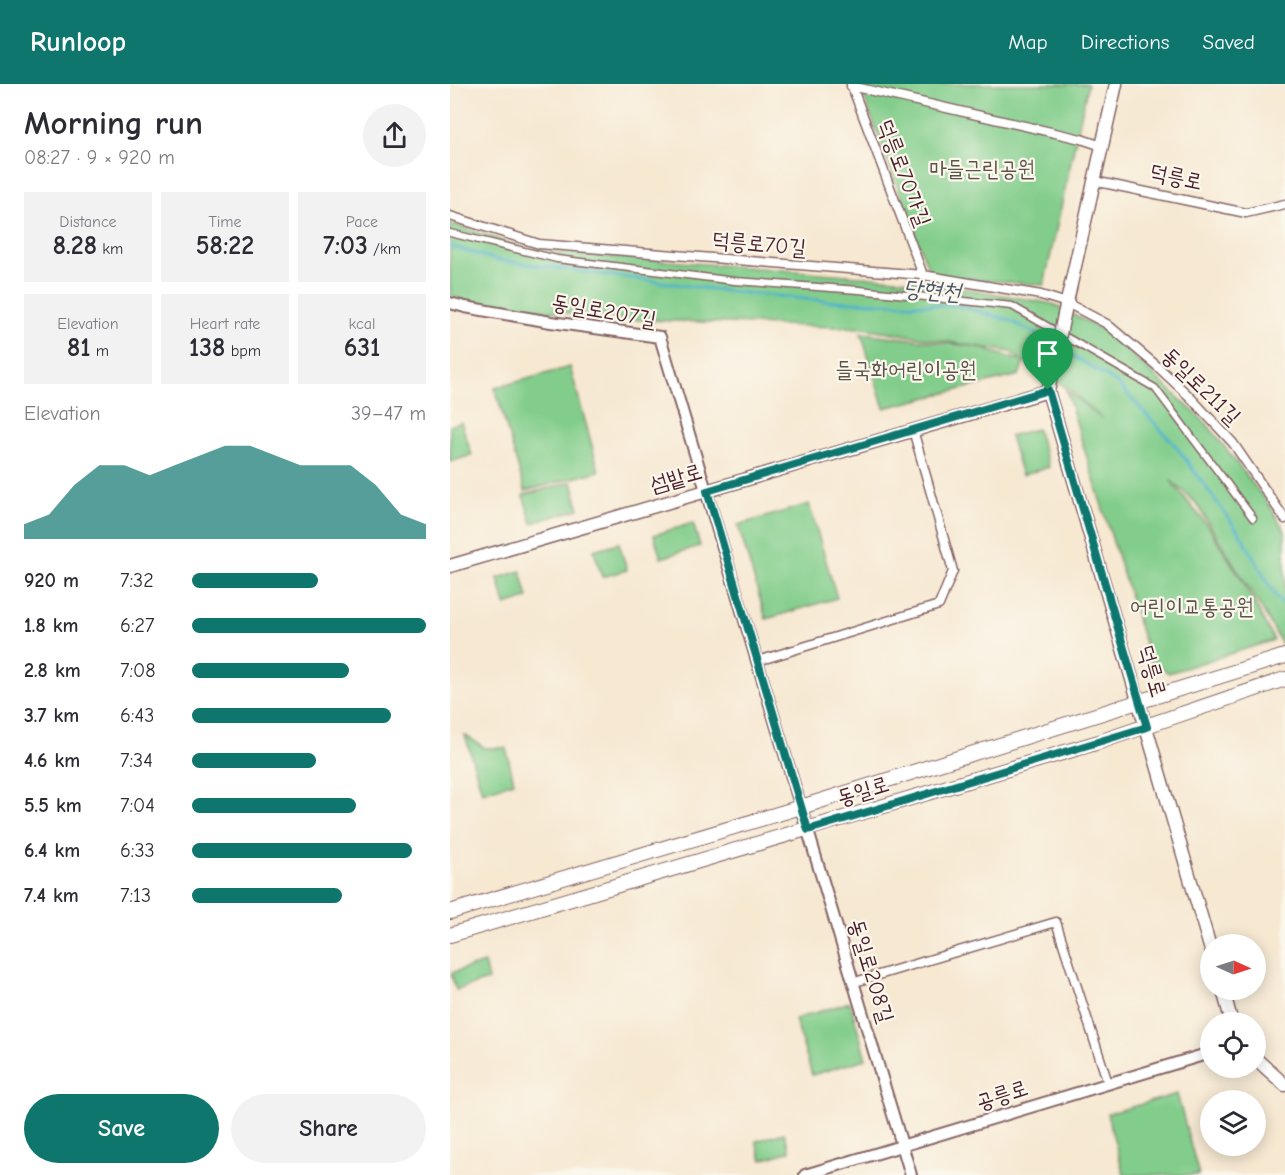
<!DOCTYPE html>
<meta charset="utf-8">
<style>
:root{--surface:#fff;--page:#f2f2f3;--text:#2b2b33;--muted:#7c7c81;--accent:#0f766e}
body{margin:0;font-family:"Comic Neue","Poor Story",sans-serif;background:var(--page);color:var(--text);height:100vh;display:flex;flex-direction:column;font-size:22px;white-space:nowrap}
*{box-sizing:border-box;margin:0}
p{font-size:20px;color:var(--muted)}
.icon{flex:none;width:33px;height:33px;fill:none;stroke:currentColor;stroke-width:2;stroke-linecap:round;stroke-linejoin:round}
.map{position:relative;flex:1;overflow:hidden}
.sheet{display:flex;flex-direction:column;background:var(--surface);width:450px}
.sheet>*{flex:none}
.needle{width:39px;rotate:93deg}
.buttons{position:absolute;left:750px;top:850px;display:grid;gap:12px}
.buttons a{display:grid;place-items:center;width:66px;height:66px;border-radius:50%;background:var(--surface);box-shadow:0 3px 15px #0003;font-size:30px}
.pin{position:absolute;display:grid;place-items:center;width:51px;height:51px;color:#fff;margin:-62px -26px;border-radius:50% 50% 50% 0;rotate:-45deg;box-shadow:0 0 6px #0007}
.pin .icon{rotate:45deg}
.round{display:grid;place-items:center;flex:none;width:63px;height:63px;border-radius:32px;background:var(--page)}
.head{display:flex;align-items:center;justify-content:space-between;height:102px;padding:0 24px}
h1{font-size:33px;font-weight:800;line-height:45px}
.figures{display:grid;grid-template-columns:repeat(3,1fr);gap:9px;height:102px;padding:6px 24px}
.figures div{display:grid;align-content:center;border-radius:0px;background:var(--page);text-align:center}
.figures b{font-size:26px;font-weight:800}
.figures small{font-size:16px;font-weight:400}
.figures p{font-size:16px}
.chart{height:168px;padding:12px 24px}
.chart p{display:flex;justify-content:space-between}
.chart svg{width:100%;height:108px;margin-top:6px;fill:var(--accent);opacity:.7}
.cta{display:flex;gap:12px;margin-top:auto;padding:12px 24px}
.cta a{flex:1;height:69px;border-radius:36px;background:var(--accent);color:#fff;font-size:24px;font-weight:800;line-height:69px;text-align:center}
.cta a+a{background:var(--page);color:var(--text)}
ul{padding:0 24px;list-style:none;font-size:20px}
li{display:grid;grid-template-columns:96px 72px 1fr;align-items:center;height:45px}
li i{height:15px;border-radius:8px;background:var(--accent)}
header{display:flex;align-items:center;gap:36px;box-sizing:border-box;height:84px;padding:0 30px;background:var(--accent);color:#fff}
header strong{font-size:28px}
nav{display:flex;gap:33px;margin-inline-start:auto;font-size:21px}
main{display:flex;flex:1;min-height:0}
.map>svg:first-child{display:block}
.green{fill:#82cd8b;stroke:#66765b;stroke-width:1.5}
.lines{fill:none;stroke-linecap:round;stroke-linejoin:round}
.stream{stroke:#4cb1cb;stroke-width:3}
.pedestrian-casing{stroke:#866565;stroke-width:9}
.minor-casing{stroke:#866565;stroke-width:11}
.tertiary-casing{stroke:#866565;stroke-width:14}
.secondary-casing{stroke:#866565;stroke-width:15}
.primary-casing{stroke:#866565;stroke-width:16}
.pedestrian{stroke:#fff;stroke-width:6}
.minor{stroke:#fff;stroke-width:8}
.tertiary{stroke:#fff;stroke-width:10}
.secondary{stroke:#fff;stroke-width:12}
.primary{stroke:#fff;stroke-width:14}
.secondary-bridge-casing{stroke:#866565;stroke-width:15;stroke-linecap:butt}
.secondary-bridge{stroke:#fff;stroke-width:12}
.route-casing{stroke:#fff;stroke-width:12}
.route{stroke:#0f766e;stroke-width:8}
.labels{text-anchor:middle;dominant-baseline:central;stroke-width:4.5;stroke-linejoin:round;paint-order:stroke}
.park-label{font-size:22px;fill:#5b5348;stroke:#fbf7ec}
.street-label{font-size:22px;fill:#4a1f2b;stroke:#fbf7ec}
.water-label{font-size:24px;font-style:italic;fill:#4b596b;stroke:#fbf7ec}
</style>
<header>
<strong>Runloop</strong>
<nav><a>Map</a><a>Directions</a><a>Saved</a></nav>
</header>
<main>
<section class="sheet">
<div class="head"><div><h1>Morning run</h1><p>08:27 · 9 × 920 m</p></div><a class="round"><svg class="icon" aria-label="share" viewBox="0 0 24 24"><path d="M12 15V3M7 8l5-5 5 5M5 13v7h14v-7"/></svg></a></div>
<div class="figures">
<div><p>Distance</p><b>8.28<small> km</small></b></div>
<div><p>Time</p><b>58:22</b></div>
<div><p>Pace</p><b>7:03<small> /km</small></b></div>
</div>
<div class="figures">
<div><p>Elevation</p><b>81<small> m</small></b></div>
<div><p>Heart rate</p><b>138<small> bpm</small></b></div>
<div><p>kcal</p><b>631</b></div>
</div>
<div class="chart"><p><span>Elevation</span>39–47 m</p>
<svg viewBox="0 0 160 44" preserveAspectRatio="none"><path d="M0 44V38L10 34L20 22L30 14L40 14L50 18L60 14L70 10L80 6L90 6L100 10L110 14L120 14L130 14L140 22L150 34L160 38V44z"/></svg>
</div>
<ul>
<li><b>920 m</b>7:32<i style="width:54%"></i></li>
<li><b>1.8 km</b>6:27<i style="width:100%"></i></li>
<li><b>2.8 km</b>7:08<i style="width:67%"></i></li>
<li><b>3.7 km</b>6:43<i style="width:85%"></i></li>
<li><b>4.6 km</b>7:34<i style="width:53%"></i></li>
<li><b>5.5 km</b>7:04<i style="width:70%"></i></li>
<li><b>6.4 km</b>6:33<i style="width:94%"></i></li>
<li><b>7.4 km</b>7:13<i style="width:64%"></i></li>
</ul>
<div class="cta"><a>Save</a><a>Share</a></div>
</section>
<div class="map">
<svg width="835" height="1091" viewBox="0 0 835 1091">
<rect width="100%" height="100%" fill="#fbf7ec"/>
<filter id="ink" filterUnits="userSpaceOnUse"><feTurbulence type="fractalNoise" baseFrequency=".0167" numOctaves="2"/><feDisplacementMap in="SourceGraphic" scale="12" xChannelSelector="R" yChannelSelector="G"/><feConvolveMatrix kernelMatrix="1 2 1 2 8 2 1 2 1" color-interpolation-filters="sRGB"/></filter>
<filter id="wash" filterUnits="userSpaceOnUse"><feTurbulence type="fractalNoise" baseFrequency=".008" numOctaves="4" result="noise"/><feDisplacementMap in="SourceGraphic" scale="24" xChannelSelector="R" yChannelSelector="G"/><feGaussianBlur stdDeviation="1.35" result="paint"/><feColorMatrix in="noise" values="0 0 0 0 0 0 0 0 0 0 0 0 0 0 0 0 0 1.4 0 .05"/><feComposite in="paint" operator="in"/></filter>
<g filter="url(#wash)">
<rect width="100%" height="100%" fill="#f6e8d1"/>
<path class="green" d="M409,0H638L594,201L481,192Z
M0,139L79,166L472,197L603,220L657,248L757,340L819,421L835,447V566L816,532L746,419L720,396L758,442L792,496L824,556L719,589L700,577L616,306L652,335L619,305L574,278L569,291L434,324L411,249L527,263L572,277L561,268L413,244L170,235L18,218L0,211Z
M120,283L149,387L75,407L45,304Z
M11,338L22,371L0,378V342Z
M587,345L599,383L572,391L560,352Z
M122,398L129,425L82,439L73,411Z
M359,420L387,514L316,535L288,441Z
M243,439L250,462L211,474L204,451Z
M169,459L177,486L152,493L144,466Z
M71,487L78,514L55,521L48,494Z
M15,651L35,664H56L64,698L32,708Z
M34,879L38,896L6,906L1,889Z
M400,918L416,975L362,991L345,935Z
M727,1010L749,1091H674L657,1030Z
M334,1049L340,1067L312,1076L306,1057Z"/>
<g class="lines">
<path class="stream" d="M0,162L47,176L276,207L376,217L509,222L559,236L604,260
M609,263L667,299L725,361L791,451L826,513L835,523"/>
</g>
</g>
<g filter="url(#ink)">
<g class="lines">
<defs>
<path id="pedestrian" d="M0,149L107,175L285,197L409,206L562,222L705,304L803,434"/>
<path id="minor" d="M401,0L473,191
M401,2L631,55L652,62
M644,97L796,129L835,120
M0,132L89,160L473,191L591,211L617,219L657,240L707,282L740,313L783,359L835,435
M308,577L489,521L503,487L463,346
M405,898L606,838L658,999"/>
<path id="tertiary" d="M0,219L15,223L101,238L210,253L461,1091
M355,1091L760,969"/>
<path id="secondary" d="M614,231L666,0
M602,288L598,307L760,863
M0,482L598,307
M773,906L782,939
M806,975L835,1001"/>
<path id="primary" d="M0,828L351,723L835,572
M0,851L649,658L835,595"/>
</defs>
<use href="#pedestrian" class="pedestrian-casing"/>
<use href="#minor" class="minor-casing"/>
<use href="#tertiary" class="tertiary-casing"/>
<use href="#secondary" class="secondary-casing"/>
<use href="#primary" class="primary-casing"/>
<use href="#pedestrian" class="pedestrian"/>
<use href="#minor" class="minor"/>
<use href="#tertiary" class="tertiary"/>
<use href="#secondary" class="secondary"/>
<use href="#primary" class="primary"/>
<defs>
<path id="secondary-bridge" d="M602,288L614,231"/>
</defs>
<use href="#secondary-bridge" class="secondary-bridge-casing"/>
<use href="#secondary-bridge" class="secondary-bridge"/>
</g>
</g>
<g class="lines" filter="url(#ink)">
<defs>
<path id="route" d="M598,306L697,643L358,746L257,407Z"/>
</defs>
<use href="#route" class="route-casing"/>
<use href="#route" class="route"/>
</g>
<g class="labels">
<g class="park-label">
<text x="532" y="85">마들근린공원</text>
<text x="456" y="286">들국화어린이공원</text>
<text x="742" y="523">어린이교통공원</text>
</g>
<g class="street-label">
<text transform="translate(454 89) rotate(69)">덕릉로70가길</text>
<text transform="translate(726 93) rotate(12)">덕릉로</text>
<text transform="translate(309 160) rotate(5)">덕릉로70길</text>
<text transform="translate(154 227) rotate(10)">동일로207길</text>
<text transform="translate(751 302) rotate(44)">동일로211길</text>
<text transform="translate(226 394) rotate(-16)">섬밭로</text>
<text transform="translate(702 587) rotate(74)">덕릉로</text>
<text transform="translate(413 707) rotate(-17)">동일로</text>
<text transform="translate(421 887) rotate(73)">동일로208길</text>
<text transform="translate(552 1011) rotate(-18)">공릉로</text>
</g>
<g class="water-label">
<text transform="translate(482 206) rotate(4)">당현천</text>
</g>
</g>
</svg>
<div class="buttons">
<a><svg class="needle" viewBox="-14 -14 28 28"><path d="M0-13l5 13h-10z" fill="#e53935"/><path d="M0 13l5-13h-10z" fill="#7c7c81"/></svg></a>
<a><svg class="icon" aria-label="locate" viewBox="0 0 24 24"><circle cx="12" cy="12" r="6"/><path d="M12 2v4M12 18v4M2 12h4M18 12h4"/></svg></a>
<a><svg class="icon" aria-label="layers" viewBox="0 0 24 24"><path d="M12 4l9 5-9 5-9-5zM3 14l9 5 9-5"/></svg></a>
</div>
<div class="pin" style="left:598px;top:306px;background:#1e9e55"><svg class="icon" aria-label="arrive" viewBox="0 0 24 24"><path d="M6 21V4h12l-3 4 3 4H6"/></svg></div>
</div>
</main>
